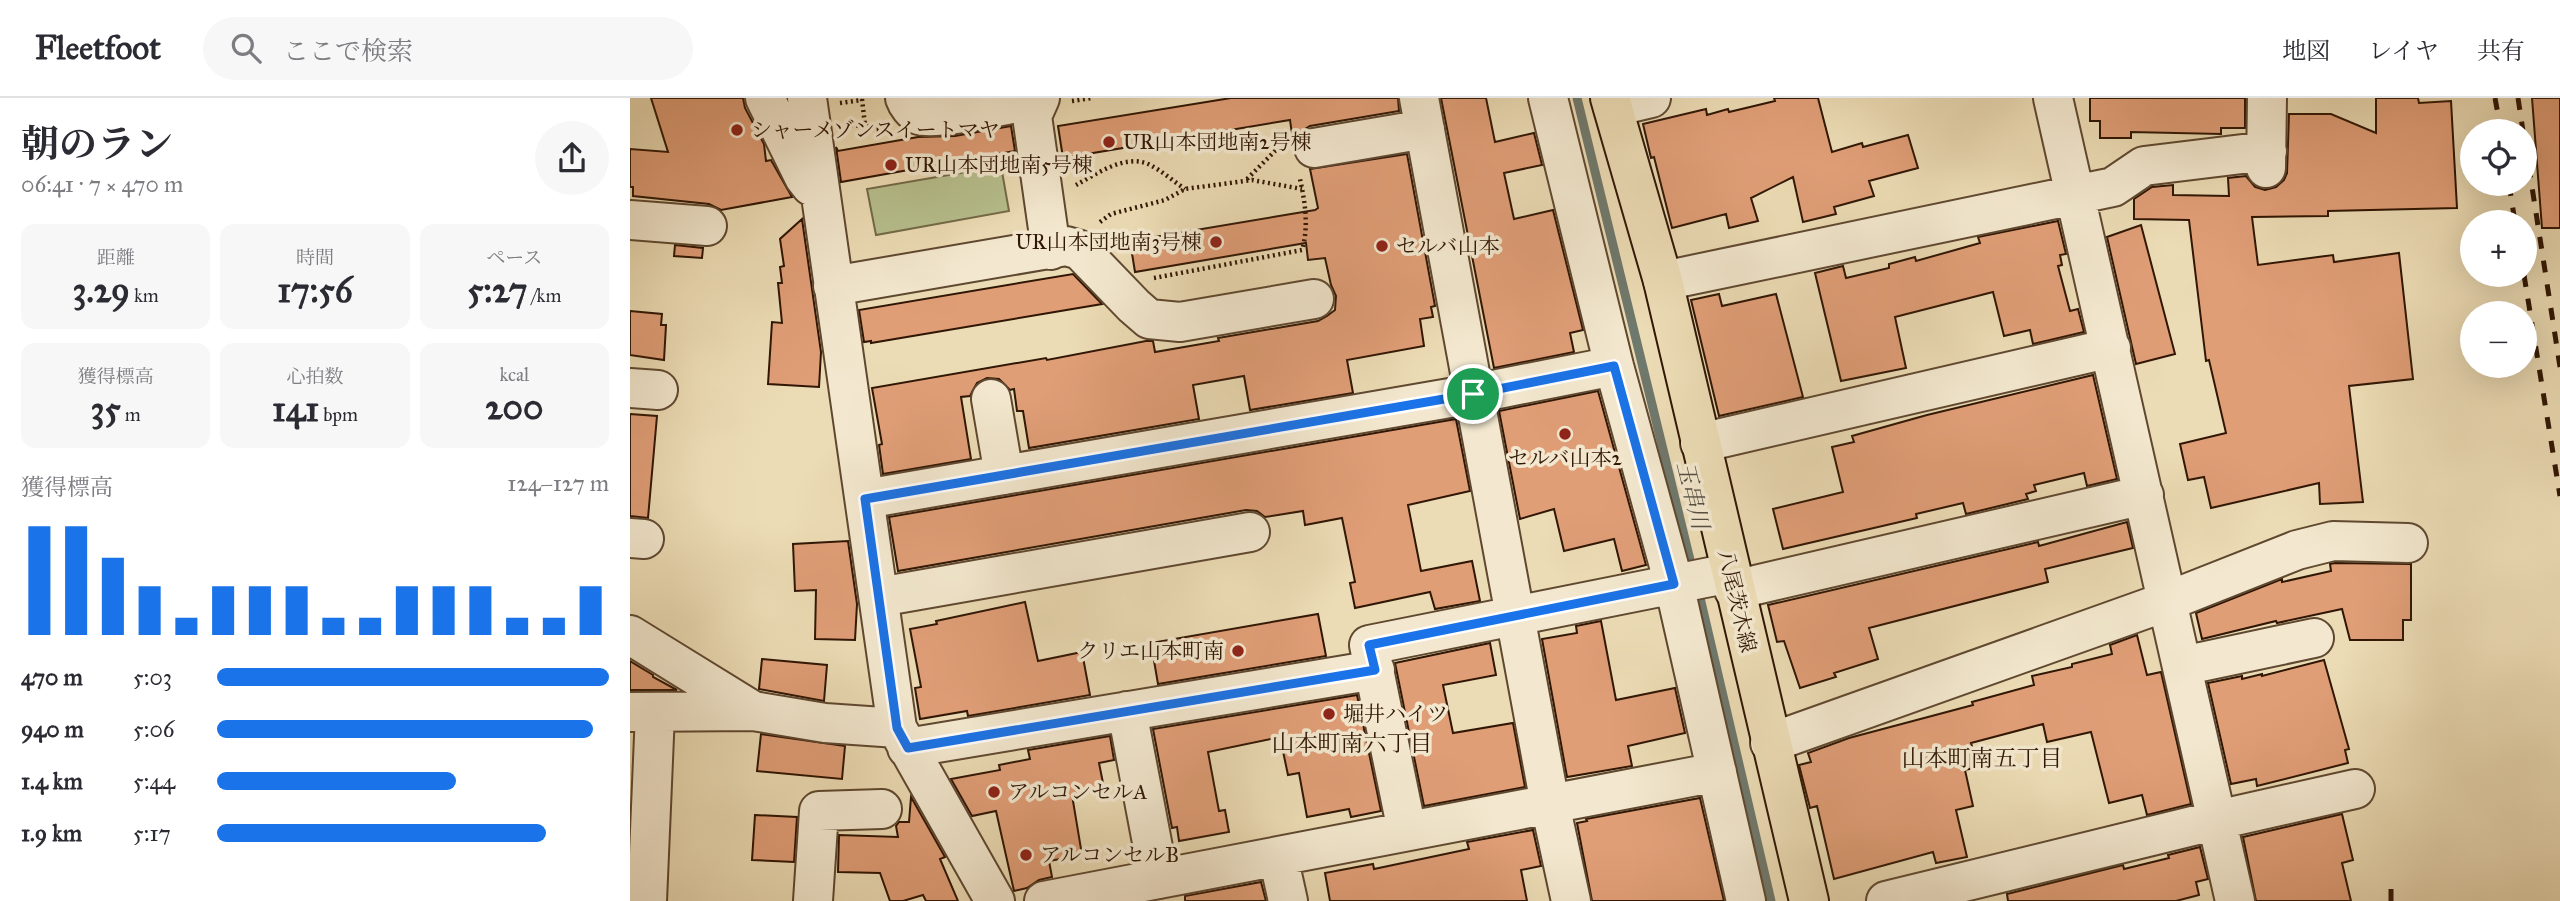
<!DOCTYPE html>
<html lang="ja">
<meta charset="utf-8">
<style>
:root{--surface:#fff;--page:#f7f7f7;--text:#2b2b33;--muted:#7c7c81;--line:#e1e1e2;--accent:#1a73e8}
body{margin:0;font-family:"IM FELL Great Primer","Noto Serif JP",serif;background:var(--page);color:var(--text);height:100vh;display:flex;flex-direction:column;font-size:26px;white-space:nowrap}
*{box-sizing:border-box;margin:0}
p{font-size:23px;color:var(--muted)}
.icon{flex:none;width:38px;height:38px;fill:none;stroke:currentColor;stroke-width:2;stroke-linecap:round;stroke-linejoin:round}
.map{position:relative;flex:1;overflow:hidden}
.side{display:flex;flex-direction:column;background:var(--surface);width:630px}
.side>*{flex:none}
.buttons{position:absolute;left:1830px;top:21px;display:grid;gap:14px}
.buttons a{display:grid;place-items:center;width:77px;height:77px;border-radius:50%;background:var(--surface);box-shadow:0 7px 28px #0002;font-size:35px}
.pin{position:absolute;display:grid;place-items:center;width:60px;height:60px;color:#fff;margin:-30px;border:4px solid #fff;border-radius:50%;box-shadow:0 2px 7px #0007}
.round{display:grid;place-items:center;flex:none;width:74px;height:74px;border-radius:37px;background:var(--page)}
.summary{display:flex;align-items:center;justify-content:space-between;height:119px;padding:0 21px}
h1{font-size:38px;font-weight:700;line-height:52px}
.metrics{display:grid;grid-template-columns:repeat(3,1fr);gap:10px;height:119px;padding:7px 21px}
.metrics div{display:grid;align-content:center;border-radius:14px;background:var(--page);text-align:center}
.metrics b{font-size:35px;font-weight:700}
.metrics small{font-size:19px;font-weight:400}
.metrics p{font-size:19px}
.chart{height:196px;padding:14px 21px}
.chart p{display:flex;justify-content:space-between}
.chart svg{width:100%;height:126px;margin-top:7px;stroke:var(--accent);stroke-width:6}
ul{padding:0 21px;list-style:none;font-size:23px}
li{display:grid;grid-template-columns:112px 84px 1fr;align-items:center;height:52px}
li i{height:18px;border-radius:9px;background:var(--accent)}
header{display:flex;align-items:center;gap:42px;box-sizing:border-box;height:98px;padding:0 35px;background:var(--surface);border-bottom:2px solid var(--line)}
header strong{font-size:33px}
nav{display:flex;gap:38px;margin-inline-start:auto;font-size:24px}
.search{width:490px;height:63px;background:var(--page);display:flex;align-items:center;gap:18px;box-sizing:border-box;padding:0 24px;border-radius:38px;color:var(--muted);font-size:26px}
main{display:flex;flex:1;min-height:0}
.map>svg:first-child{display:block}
.green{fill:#b7c08e;stroke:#746b49;stroke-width:2}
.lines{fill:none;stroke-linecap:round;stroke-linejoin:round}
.stream{stroke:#6f786c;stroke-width:9}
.building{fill:#e09e77;stroke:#301604;stroke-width:2}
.minor-casing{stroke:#5f4830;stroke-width:42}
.major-casing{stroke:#301604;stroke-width:42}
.path{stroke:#301604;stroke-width:4.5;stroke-dasharray:2 3.5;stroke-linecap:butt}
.minor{stroke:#f3e8cf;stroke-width:38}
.major{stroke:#ecdcb5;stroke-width:38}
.rail{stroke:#301604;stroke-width:5;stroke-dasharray:12 12;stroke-linecap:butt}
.route-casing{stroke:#fff;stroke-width:14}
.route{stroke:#1a73e8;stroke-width:9}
.poi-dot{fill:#8f2418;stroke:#f3e8cf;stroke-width:2.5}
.labels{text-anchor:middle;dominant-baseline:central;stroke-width:7;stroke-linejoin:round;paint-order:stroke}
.poi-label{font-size:21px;fill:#301604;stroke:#f3e8cf;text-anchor:start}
.street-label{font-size:21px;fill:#301604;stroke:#f3e8cf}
.water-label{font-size:23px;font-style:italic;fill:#554f41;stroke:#f3e8cf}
.neighbourhood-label{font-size:23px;fill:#301604;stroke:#f3e8cf}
</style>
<header>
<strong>Fleetfoot</strong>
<div class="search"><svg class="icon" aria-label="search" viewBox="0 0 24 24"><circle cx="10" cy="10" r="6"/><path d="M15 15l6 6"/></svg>ここで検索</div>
<nav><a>地図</a><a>レイヤ</a><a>共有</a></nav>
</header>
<main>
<section class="side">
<div class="summary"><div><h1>朝のラン</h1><p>06:41 · 7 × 470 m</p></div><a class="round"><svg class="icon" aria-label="share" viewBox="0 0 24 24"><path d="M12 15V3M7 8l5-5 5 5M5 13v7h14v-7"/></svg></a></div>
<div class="metrics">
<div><p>距離</p><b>3.29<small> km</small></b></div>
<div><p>時間</p><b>17:56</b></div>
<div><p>ペース</p><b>5:27<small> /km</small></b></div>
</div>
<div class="metrics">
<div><p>獲得標高</p><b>35<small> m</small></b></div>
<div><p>心拍数</p><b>141<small> bpm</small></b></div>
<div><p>kcal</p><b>200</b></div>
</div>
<div class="chart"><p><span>獲得標高</span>124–127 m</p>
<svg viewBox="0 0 160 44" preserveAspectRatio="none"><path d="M5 44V6M15 44V6M25 44V17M35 44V27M45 44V38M55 44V27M65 44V27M75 44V27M85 44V38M95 44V38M105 44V27M115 44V27M125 44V27M135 44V38M145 44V38M155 44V27"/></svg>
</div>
<ul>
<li><b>470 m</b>5:03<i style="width:100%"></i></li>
<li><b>940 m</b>5:06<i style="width:96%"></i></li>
<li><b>1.4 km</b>5:44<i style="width:61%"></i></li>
<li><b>1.9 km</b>5:17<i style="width:84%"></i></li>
</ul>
</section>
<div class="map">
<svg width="1930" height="803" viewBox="0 0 1930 803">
<rect width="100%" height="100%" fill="#ecdcb5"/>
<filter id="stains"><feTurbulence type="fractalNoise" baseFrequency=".00286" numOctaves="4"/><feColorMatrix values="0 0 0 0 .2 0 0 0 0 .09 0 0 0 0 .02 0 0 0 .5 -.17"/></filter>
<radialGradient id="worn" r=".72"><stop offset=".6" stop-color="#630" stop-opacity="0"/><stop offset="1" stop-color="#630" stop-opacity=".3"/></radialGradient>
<path class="green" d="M371,68L379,113L246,137L237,91Z"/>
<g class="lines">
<path class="stream" d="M947,0L1063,474
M1068,491L1141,803"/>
</g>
<path class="building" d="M21,0H113L115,10L134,46L136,63L141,62L162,99L91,112L79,106L3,98V89H0V51L38,54Z
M601,0H768L769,13L680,28L670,34L663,43L660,22L433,60L428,28Z
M811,0H856L865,44L904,35L912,67L874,75L884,121L923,112L953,232L940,235L944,254L864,270Z
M1144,0H1188L1202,54L1232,45L1233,49L1278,37L1288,70L1239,83L1244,98L1204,109L1206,116L1173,124L1163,79L1121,100L1128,123L1099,130L1096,116L1042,130L1024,59L1021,60L1013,26L1076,11L1077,17L1098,11L1099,14L1145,3Z
M1460,0H1615V30H1591V36L1501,34V40H1470V23H1460Z
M1746,0H1788L1789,5L1821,3L1827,110L1698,113V118L1622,119L1628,167L1703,157L1704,164L1769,155L1783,281L1719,288L1733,404L1690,406L1689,385L1581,410L1574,379L1558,382L1550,346L1596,335L1579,262L1576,263L1559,122L1504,121V101L1522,89L1543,87V97L1599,98L1598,80L1616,78L1625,89L1635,92L1646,89L1654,82L1657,75L1659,16H1701L1746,35Z
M1902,0H1930V130H1912Z
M381,28L385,53L211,84L206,49L208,53L288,39L325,38Z
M777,56L805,208L801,209L803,219L790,221L794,248L717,262L723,295L620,312L614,278L563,287L569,321L399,350L393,313H387L384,291L380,292L369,281L357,280L347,285L340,298L331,299L341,361L253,376L249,347L252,346L242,290L416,260L417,262L516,243H523L525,254L589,243L588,240L688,223L697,218L705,212L706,198L701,187L695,160L678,162L676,145L505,174L500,143L685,112L688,110L680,71Z
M172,121L191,254L189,289L138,286L142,224L152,225L148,185H152L150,169L154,168L150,141Z
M1428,123L1436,156L1430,157L1432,167L1428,168L1440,213L1448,211L1454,234L1403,246L1400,232L1374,238L1363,194L1265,219L1276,270L1211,283L1185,175L1213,168L1216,180L1259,170V166L1285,159L1286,163L1350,145L1348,139Z
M1511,127L1545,256L1506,266L1477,139Z
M45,147L73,150L72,160L44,158Z
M443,176L472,206L241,245V243L234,244L229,212Z
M1089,196L1092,208L1146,196L1173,299L1089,318L1061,202Z
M0,213L32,216L31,227H36L34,262L0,257Z
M1463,277L1487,381L1457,388L1454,375L1404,387L1406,393L1396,396L1398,401L1336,416L1333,405L1286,416L1287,420L1153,451L1143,411L1213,394L1202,349L1224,344L1222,338L1297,317Z
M968,293L1016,467L992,473L984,441L934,453L924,411L890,421L869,313Z
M0,316L27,318L18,420L0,418Z
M826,321L840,393L778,407L791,473L842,463L850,503L805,511L800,494L725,510L720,485L725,484L712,420L675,427L673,413L635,419L627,413L616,412L268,473L259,419Z
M1497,424L1503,450L1415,471L1418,484L1239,530L1248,561L1204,575L1206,579L1170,590L1154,543L1147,544L1138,507L1408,444L1409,448Z
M218,443L227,506L225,542L185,541L186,492L165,493L163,446Z
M1705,465L1781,466V522H1773V542H1720L1712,511L1647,525L1646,523L1572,541L1566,515L1652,481V484L1701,473L1700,466Z
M395,504L408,563L452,554L460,597L338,618L337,613L290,621L285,590L291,589L280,531L307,526L306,523Z
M688,516L696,558L528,586L521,545Z
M971,523L986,602L1045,590L1055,635L998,648L1002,668L937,679L912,541L947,535L946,528Z
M1507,537L1517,577L1531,574L1561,706L1517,717L1512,697L1479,705L1461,634L1417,644L1413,626L1341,645L1348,669L1335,672L1343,708L1326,712L1337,759L1306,765L1303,754L1204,781L1187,708L1180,710L1169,667L1181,664L1178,655L1219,640L1343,607L1342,604L1404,587L1402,578L1442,569V566L1482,556L1480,547Z
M860,545L866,577L813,587L823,635L883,625L895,689L794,708L765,565Z
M132,561L197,567L194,603L129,591Z
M1694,562L1719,651L1715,652L1718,665L1627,688L1626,681L1601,686L1578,585L1612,578V581L1632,576V578Z
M0,563L23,577V579L47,592H0Z
M727,597L751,713L721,719L719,711L677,719L669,675L658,677L650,639L578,654L589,713L595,712L599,734L549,743L547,729L542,730L523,631Z
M131,636L215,648L212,681L127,673Z
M480,638L484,662L469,665L474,690L442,697L452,757L419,763L422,779L409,782L397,790L384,793L366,713L342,718L321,681L370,672L369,667L400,661L398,652Z
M281,699L315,759L310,761L328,803H296L293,797L273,803H260L250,775L208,774L209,737L268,739L266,728L269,724H279Z
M1070,700L1094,803H962L947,725L957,723L956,721Z
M1712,716L1723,762L1712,765L1721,803H1626L1613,739Z
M125,717L167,719L164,764L122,762Z
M903,732L911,768L891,772L897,803H700L695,775L743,766L744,771L839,751L837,744Z
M1570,749L1578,781L1566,784L1569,797L1546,803H1378L1377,796L1493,767L1494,771L1539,760L1538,757Z
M631,784L636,803H555V798Z"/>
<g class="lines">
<defs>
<path id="minor" d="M135,0L174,79L181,88
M177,0L267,630L365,803
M275,0C277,6 283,14 289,17C303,23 374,7 392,4L406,8
M410,0L402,18L421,152
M789,0L920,706L941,803
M918,0L984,268L1044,486L1116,803
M1423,0L1605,803
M983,9L1021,0
M684,50L795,31
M1636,70L1637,0
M0,122L77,128
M1033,183L1483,89L1514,68L1637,53
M203,188L436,148L450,152L504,208L519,221L550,224L684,201
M0,290L28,292
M361,301L374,377
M1070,345L1481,250
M235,401L843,296L984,268
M0,440L14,441
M1104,492L1514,397
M249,499L620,434
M0,537L123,613
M1552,568L1684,540
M497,613L529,781
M0,614L123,613L195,625L267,630
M1140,645L1538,503L1667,452L1703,443L1778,445
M277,650L745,572
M777,733L739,547L1100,475
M648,758L658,803
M17,803L25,615
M183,803L189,713L252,711
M414,803L1087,674
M1256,803L1587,722L1725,691"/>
<path id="major" d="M980,0L1033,183L1179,803"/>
</defs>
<use href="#minor" class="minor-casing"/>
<use href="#major" class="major-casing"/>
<path class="path" d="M232,1L235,27
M442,3L462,0
M210,5L232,2
M215,28L235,27L244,32L257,31
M617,81L650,48
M446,87C466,76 495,56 518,66C531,72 543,83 555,91
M470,124L481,116L535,102L555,91L622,82L672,91
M524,180L672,152C679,128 675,104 670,81"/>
<use href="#minor" class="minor"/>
<use href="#major" class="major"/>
<path class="rail" d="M1865,0L1871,33
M1888,0L1893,33
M1895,44L1930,269
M1879,86L1885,124
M1894,177L1930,398
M1761,803V787"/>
</g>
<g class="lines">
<defs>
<path id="route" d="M984,268L1044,486L739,547L745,572L278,650L267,630L235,401L843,296Z"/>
</defs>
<use href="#route" class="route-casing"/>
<use href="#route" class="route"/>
</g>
<g class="poi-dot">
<circle cx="107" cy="32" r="7"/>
<circle cx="479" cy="44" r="7"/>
<circle cx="261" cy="67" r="7"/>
<circle cx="586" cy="144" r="7"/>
<circle cx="752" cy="148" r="7"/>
<circle cx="935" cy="336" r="7"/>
<circle cx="608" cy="553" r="7"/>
<circle cx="699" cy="616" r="7"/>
<circle cx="364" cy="694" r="7"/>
<circle cx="396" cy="757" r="7"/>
</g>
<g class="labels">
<g class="poi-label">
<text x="121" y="32">シャーメゾンスイートマヤ</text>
<text x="493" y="44">UR山本団地南2号棟</text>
<text x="275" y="67">UR山本団地南5号棟</text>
<text x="572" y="144" text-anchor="end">UR山本団地南3号棟</text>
<text x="766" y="148">セルバ山本</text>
<text x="935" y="360" text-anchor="middle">セルバ山本2</text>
<text x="594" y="553" text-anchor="end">クリエ山本町南</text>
<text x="713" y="616">堀井ハイツ</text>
<text x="378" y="694">アルコンセルA</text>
<text x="410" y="757">アルコンセルB</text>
</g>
<g class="street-label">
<text transform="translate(1107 503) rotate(77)">八尾茨木線</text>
</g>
<g class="water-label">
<text transform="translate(1063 397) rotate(76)">玉串川</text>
</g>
<g class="neighbourhood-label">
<text x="722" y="645">山本町南六丁目</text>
<text x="1352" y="660">山本町南五丁目</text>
</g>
</g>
<rect width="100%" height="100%" filter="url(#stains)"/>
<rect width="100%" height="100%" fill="url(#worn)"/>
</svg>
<div class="buttons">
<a><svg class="icon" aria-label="locate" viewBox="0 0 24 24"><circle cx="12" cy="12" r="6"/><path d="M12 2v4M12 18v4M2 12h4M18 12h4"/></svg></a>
<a>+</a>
<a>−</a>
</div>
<div class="pin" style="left:843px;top:296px;background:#1e9e55"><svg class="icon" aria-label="arrive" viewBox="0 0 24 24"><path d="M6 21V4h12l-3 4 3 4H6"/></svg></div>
</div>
</main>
